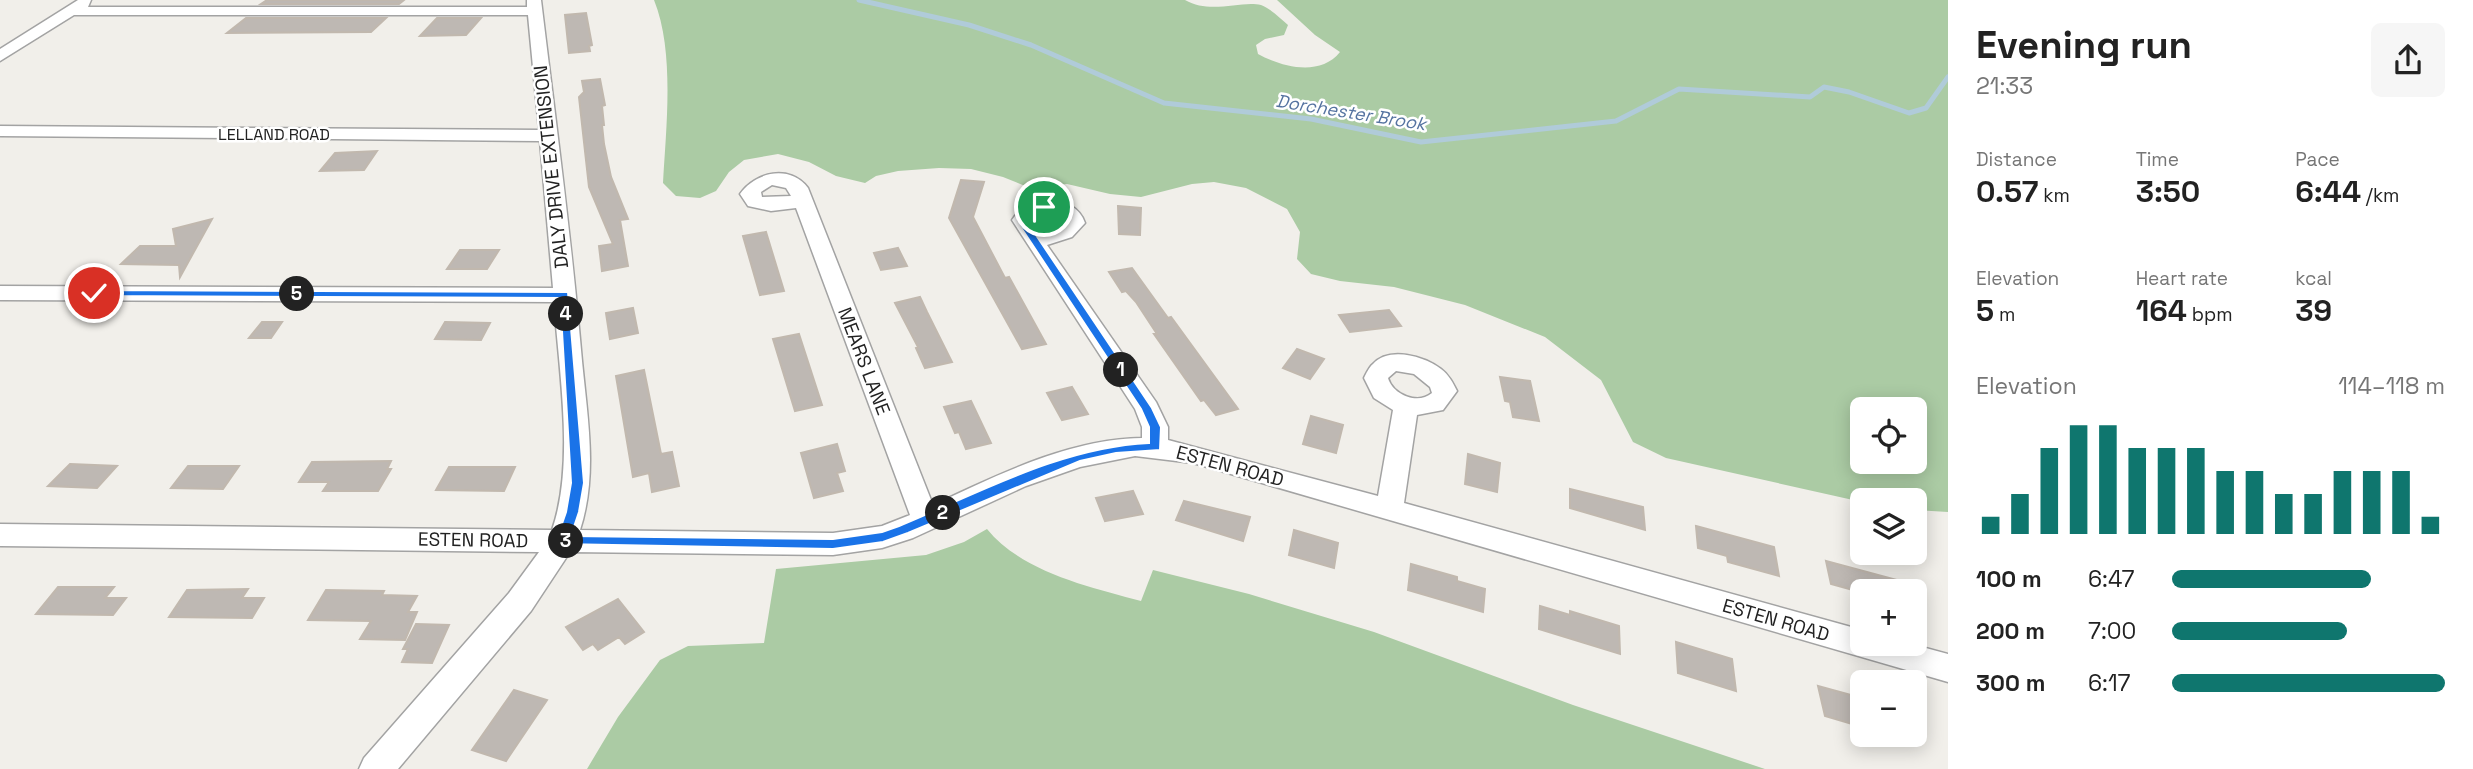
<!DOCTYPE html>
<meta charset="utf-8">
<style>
:root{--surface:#fff;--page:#f6f6f6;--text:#222;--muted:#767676;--accent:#0f766e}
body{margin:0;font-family:"Space Grotesk",sans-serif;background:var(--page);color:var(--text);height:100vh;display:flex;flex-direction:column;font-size:26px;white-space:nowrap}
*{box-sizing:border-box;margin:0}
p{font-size:23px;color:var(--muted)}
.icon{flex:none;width:38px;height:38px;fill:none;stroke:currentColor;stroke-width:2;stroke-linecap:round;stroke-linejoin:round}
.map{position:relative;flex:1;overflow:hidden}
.panel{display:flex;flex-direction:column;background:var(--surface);width:525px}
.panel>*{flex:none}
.tools{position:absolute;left:1850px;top:397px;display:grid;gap:14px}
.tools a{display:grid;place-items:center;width:77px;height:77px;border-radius:10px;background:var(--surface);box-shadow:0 4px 18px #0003;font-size:35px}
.pin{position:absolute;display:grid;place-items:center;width:60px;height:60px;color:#fff;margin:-30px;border:4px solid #fff;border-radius:50%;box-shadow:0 2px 7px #0007}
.km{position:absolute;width:35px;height:35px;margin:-18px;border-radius:50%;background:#222;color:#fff;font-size:19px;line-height:35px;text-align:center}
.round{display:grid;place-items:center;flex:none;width:74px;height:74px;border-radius:10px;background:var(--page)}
.head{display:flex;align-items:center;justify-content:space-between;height:119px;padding:0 28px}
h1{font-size:38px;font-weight:700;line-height:52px}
.metrics{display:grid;grid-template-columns:repeat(3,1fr);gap:10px;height:119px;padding:7px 28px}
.metrics div{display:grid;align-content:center}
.metrics b{font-size:30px;font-weight:700}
.metrics small{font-size:19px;font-weight:400}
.metrics p{font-size:19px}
.chart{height:196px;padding:14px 28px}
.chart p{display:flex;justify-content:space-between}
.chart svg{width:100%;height:126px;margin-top:7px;stroke:var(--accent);stroke-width:6}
ul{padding:0 28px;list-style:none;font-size:23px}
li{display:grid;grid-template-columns:112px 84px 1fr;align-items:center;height:52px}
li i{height:18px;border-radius:9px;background:var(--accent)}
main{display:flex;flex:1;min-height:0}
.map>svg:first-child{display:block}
.forest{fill:#abcba4;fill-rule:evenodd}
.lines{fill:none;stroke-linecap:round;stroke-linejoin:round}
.stream{stroke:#b0cbd9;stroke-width:5}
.building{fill:#beb8b3;stroke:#c1b8ae;stroke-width:2}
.minor-casing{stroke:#a3a3a3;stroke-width:3}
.minor{fill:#fff;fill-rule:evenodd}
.route{fill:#1a73e8;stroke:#fff;stroke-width:2}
.labels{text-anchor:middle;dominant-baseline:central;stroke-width:5;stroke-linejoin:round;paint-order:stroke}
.far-street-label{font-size:16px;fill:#222;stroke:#fff}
.far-water-label{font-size:18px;font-style:italic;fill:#5573a0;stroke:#fff}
.street-label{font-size:19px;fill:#222;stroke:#fff}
</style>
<main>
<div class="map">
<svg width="1948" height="769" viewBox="0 0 1948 769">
<rect width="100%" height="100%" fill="#f1efea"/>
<path class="forest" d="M654,0H1185C1211,15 1241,0 1261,5C1271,9 1280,18 1288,25L1284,35L1265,39L1256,45L1258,54C1282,67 1320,77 1340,52L1315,35L1277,0H1948V512L1915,510L1914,500L1862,502L1666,458L1633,442L1601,380L1545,337L1465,305L1394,287L1340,281L1311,274L1297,259L1300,232L1287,209L1246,188L1214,182L1192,184L1141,197L1110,194L1067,184L1030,188L1003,177L971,169L939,168L898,171L876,176L865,183L836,176L809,162L778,154L744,160L729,172L716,191L700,198L676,196L663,183C666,128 675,52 654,0ZM1862,410H1914V462H1862Z
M987,529C1022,572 1089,587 1141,601L1153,570L1249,594L1374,632L1573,705L1765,769H587L618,717L660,660L688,646L764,643L776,569L926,555L964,542Z"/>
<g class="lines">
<path class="stream" d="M859,0L969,25L1031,45L1164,103L1311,119L1421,142L1616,121L1679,89L1810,97L1824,87L1849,92L1909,113L1926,108L1948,77"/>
</g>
<path class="building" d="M267,0H404L399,4H261Z
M586,13L592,45L589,46L590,51L569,53L565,15Z
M246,18H386L371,32L227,33Z
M437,18H481L466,35L420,36Z
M600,79L605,105L602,106L604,125H602L604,144L611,177L628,219L620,220L628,266L602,271L599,246L613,244L589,187L579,97L584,92L582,81Z
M377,151L364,170L320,171L335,153Z
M961,180L984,182L973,217L1005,278L1009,277L1046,344L1022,349L949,218Z
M1118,206L1141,208L1140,235L1119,234Z
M212,219L180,277L179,265L121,264L140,246H176L173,229Z
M766,232L784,291L760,295L743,236Z
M898,248L907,266L881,270L874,253Z
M460,250H499L487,269H447Z
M1132,268L1168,318L1171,317L1238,409L1216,415L1204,400L1201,401L1154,334H1157L1136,302L1126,291L1122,292L1109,272Z
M920,297L927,312L952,362L925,368L916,348L918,347L895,303Z
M633,308L638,333L610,339L606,313Z
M1389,310L1401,326L1350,332L1339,315Z
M262,322H282L271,338H249Z
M445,322L490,323L481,340L435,339Z
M799,334L822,405L795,411L773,339Z
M1297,349L1324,359L1310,379L1283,368Z
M644,370L661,454L672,452L679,486L652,492L649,473L633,477L616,376Z
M1500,377L1530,381L1539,421L1513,417L1510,402L1505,401Z
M1072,387L1088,414L1062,420L1047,393Z
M971,401L991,443L966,449L959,432L955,433L944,407Z
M1311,416L1343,425L1336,453L1303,444Z
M837,444L845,471L837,473L843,491L814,498L801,453Z
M1468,454L1500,463L1497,492L1465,484Z
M391,461L387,469H391L378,491H323L329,482H299L312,462Z
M70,464L117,466L97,488L48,486Z
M188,466H239L223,489L171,488Z
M449,467H515L504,491L436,490Z
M1570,489L1643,507L1645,530L1570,508Z
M1133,491L1143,514L1105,521L1096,498Z
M1184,501L1250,517L1243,541L1176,520Z
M1696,526L1774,547L1779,576L1728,562L1727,556L1698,548Z
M1294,530L1338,543L1334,568L1289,555Z
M1826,561L1919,586L1918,592H1860L1831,584Z
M1411,564L1457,577V581L1485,589L1483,612L1408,590Z
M58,587H114L105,598H126L113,615L36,614Z
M248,589L242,598H264L252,618L169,617L187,590Z
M326,590L384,591L382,595L417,596L408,612H417L405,640L360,639L371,621L308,620Z
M618,599L644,632L625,644L619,637L598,650L593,644L583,650L566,627Z
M1540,606L1570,615V611L1619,626L1620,654L1539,629Z
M416,624L449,625L432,663L402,662L408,649H403Z
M1676,642L1732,659L1736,691L1678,673Z
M1818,686L1862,698V727L1825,716Z
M514,690L547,700L506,761L472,750Z"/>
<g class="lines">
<defs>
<path id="minor" d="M78,0H91L88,7H527V0H541C555,117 571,233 581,350C586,410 599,472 580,530L833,533L882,526L910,515L796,208L771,211L748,206L740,194C755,172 790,164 808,188L933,505C998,475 1069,439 1142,438V427L1135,409L1012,220C1028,195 1075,193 1085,223L1072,237L1047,245L1156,402L1168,427V440L1378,496L1393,410L1374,398L1364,378C1366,374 1369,367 1373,364C1389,346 1424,356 1441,369C1449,375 1453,383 1457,391L1443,410L1417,415L1404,503L1862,630V644H1911L1948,654V682L1193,463L1135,456L1080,467L1026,486L913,538L882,548L833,555L570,552L531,611L398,769H359L364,758L509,593L539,552L0,546V524L552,530C575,464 559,372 554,302L0,300V286L553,288L540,141L0,136V126L539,130L528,15H74L0,61V49ZM772,185L786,188L791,196L762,197L761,192ZM1046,213L1060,217L1064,222L1058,229L1040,234L1032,220L1039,214ZM1396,371L1414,374L1430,387L1432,393C1418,405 1393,395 1388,378Z"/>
</defs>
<use href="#minor" class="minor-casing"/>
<use href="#minor" class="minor"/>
</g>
<path class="route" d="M1044,204L1047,205V209L1031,214L1028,223L1152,408L1161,427L1160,450L1116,453L1080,461L908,533L883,542L833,549L558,544L556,541L566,512L571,483L560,298L94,296L89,293L94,290L568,292L584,483L579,512L571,536L833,539L882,532L899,526C979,493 1061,447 1149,443V427L1141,409L1018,223L1024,211Z"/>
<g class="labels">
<g class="far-street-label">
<text x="274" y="134">LELLAND ROAD</text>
</g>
<g class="far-water-label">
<text transform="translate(1351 112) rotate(9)">Dorchester Brook</text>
</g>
<g class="street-label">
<text transform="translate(551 167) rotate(-96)">DALY DRIVE EXTENSION</text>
<text transform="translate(864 361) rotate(69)">MEARS LANE</text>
<text transform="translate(1230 466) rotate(15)">ESTEN ROAD</text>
<text transform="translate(473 540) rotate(1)">ESTEN ROAD</text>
<text transform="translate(1776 620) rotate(16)">ESTEN ROAD</text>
</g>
</g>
</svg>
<div class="tools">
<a><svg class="icon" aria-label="locate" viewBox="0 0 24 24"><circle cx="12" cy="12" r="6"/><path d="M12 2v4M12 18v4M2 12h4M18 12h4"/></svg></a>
<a><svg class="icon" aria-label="layers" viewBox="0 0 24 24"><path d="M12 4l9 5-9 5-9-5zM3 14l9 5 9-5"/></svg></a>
<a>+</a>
<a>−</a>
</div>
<div class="pin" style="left:1044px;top:207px;background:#1e9e55"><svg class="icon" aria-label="arrive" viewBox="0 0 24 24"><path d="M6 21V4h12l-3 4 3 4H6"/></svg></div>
<div class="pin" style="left:94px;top:293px;background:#d93025"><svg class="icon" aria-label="check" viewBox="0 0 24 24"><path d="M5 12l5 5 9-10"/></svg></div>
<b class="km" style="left:1121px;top:370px">1</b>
<b class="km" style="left:943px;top:513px">2</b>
<b class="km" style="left:566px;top:541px">3</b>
<b class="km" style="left:566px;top:314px">4</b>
<b class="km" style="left:297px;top:294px">5</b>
</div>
<section class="panel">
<div class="head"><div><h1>Evening run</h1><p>21:33</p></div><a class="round"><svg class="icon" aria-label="share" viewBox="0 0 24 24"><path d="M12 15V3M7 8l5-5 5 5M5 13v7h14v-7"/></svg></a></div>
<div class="metrics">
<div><p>Distance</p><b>0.57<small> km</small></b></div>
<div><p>Time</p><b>3:50</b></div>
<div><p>Pace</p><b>6:44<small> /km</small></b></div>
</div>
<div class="metrics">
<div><p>Elevation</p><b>5<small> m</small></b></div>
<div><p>Heart rate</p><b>164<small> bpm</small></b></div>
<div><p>kcal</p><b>39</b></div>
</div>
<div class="chart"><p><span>Elevation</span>114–118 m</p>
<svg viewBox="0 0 160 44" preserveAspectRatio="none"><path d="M5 44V38M15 44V30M25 44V14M35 44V6M45 44V6M55 44V14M65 44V14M75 44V14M85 44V22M95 44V22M105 44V30M115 44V30M125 44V22M135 44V22M145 44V22M155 44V38"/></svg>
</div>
<ul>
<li><b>100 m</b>6:47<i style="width:73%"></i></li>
<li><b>200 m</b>7:00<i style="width:64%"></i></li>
<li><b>300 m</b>6:17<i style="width:100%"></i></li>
</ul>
</section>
</main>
